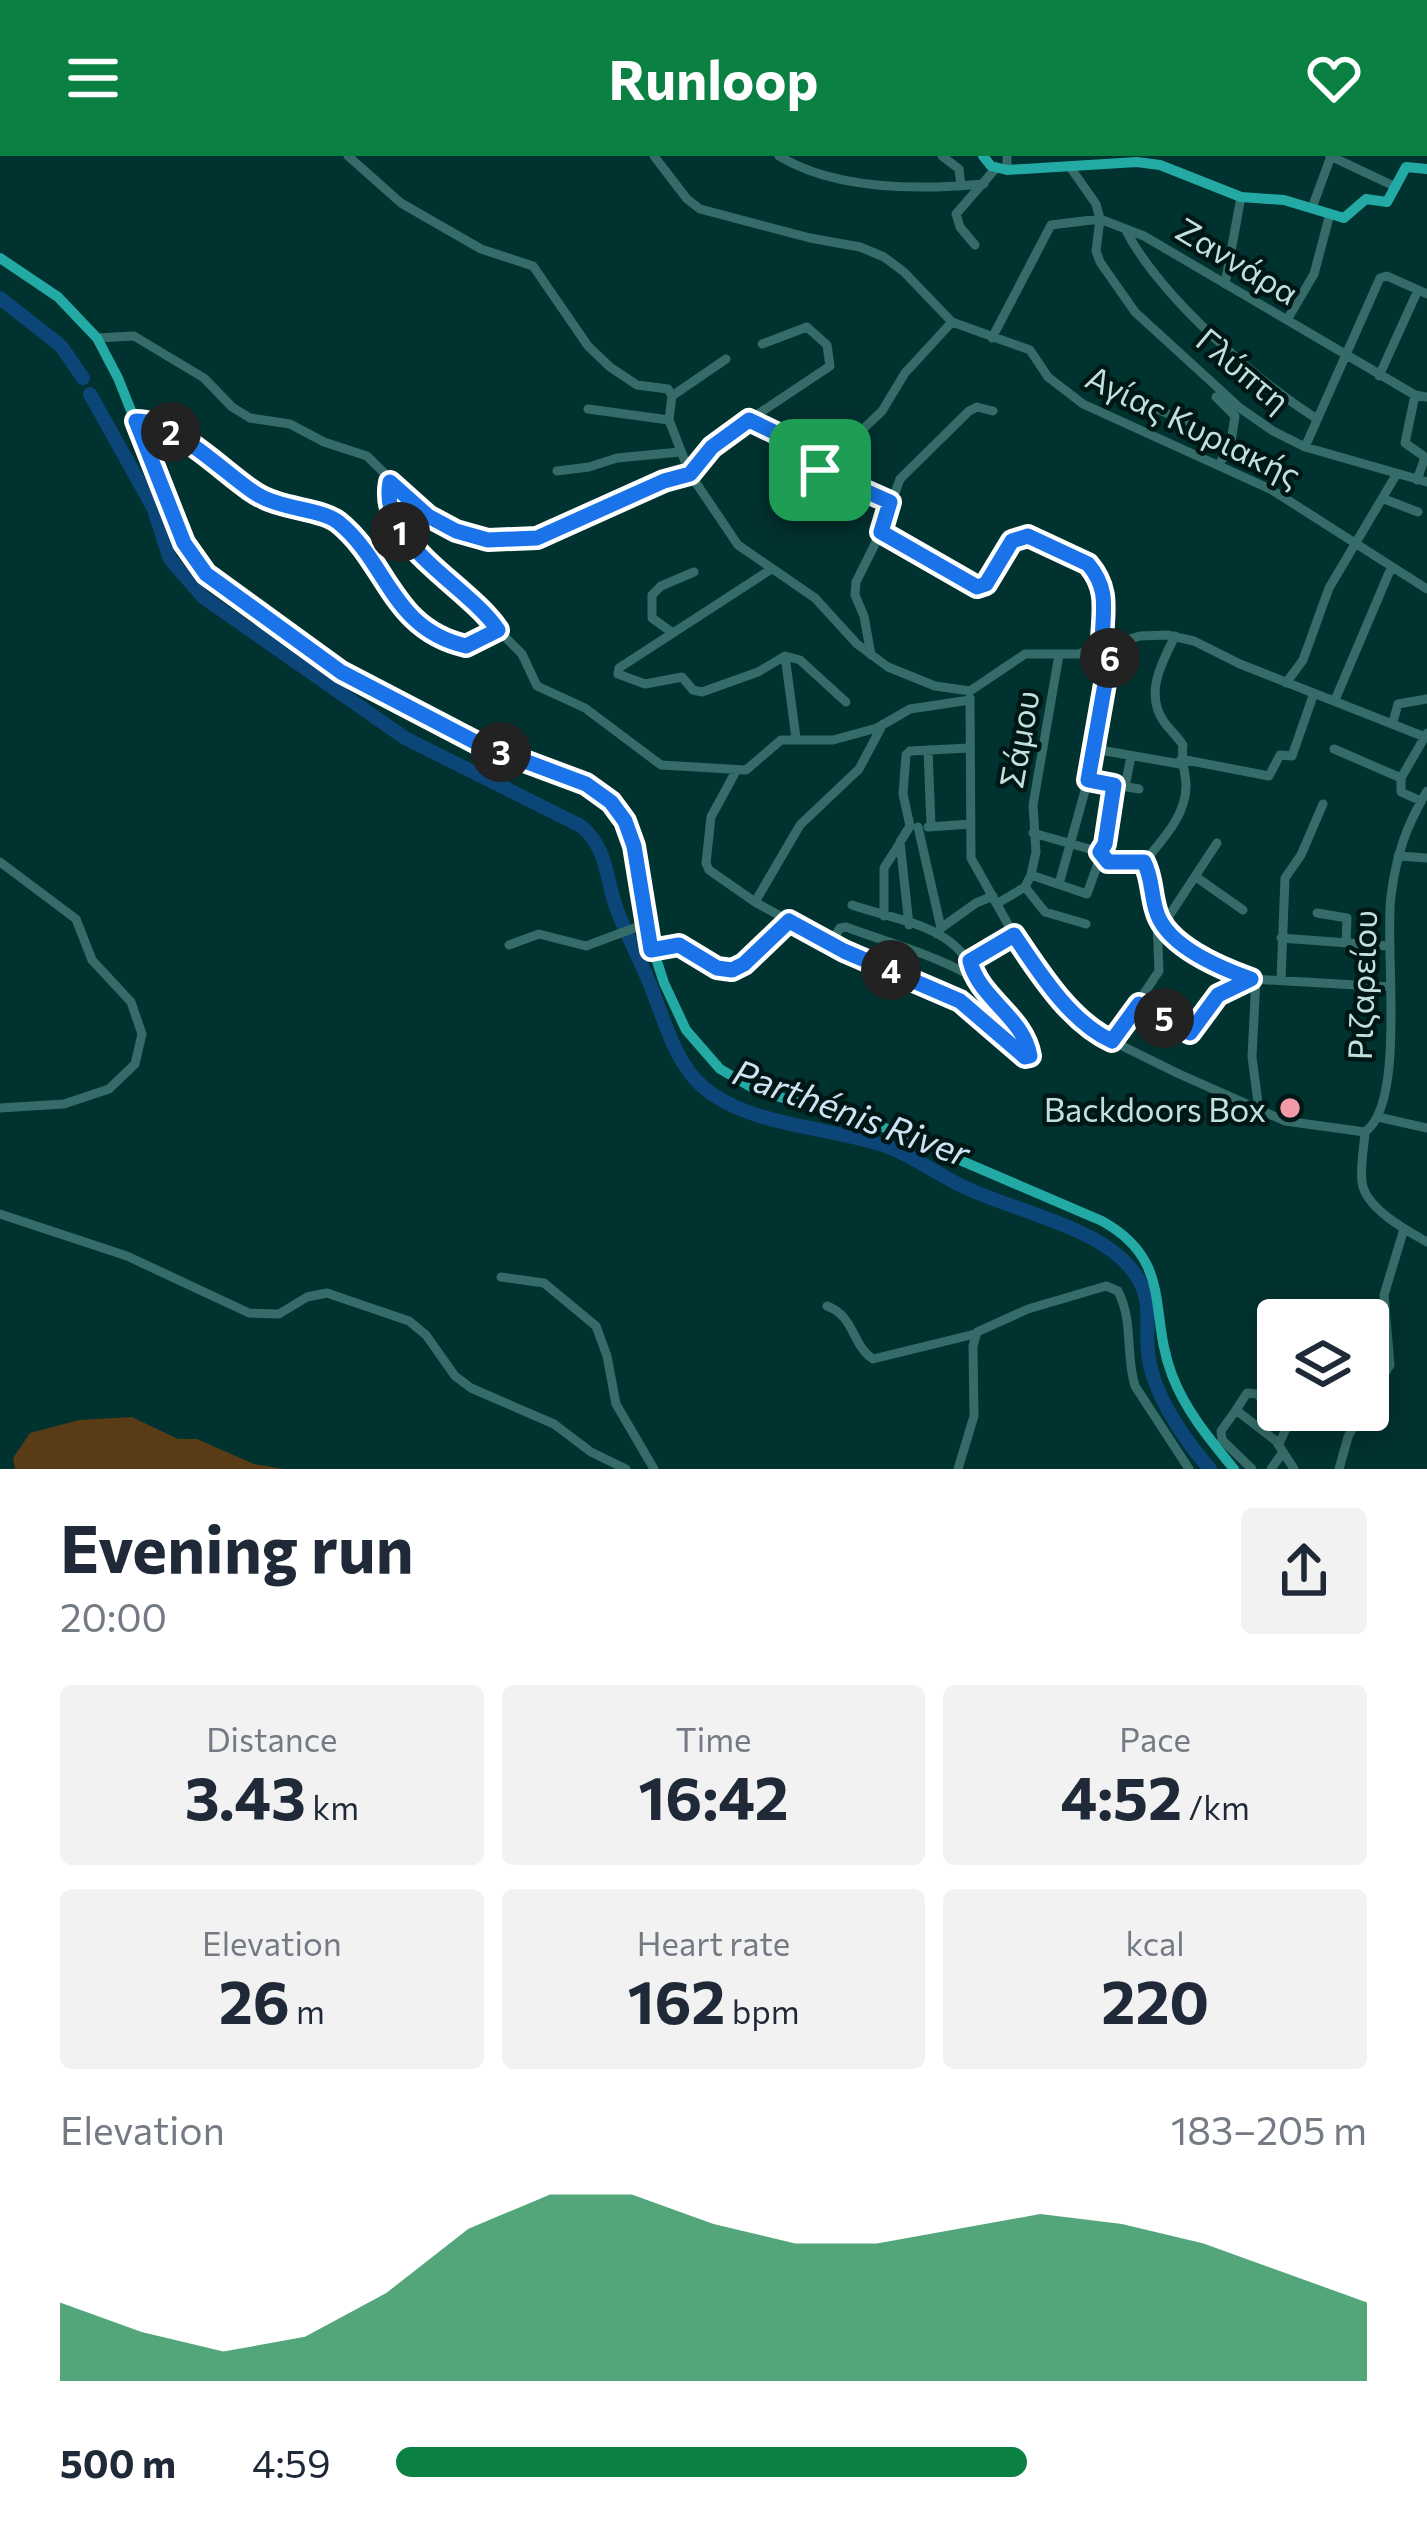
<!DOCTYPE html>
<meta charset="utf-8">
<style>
:root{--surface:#fff;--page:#f2f2f3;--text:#1f2937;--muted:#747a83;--accent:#0b8043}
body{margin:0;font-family:Commissioner,sans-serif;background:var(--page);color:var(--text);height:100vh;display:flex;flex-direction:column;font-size:45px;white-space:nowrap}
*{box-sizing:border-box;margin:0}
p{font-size:39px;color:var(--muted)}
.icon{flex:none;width:66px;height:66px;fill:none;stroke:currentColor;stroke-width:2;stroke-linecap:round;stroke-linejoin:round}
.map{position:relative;height:1313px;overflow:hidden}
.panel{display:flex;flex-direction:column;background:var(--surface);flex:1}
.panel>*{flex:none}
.controls{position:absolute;left:1257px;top:1143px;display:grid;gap:24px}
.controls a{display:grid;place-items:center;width:132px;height:132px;border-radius:12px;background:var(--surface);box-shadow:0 6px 18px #0003;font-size:60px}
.pin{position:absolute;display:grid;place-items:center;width:102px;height:102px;color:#fff;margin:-51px;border-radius:24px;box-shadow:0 6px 18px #0006}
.km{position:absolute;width:60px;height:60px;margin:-30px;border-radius:50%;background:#222;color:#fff;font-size:33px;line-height:60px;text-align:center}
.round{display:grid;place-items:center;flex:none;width:126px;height:126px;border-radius:12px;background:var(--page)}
.head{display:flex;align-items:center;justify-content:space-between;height:204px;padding:0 60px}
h1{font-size:66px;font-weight:700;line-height:90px}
.stats{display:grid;grid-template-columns:repeat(3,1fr);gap:18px;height:204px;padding:12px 60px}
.stats div{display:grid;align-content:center;border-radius:12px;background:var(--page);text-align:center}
.stats b{font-size:60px;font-weight:700}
.stats small{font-size:33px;font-weight:400}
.stats p{font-size:33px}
.chart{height:336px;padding:24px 60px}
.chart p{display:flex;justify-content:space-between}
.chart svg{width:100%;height:216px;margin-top:12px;fill:var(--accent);opacity:.7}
ul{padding:0 60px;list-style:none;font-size:39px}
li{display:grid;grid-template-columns:192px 144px 1fr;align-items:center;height:90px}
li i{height:30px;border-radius:15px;background:var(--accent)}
header{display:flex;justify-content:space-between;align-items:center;height:156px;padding:0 60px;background:var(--accent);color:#fff;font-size:54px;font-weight:700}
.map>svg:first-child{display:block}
.green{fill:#593c16}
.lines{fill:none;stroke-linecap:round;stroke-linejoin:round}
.river{stroke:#0c4678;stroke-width:14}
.minor{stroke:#356b68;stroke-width:9}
.major{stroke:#23aaa5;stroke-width:10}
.route-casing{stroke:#fff;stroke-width:24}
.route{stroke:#1a73e8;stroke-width:15}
.poi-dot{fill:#f39aa7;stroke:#001716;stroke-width:4.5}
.labels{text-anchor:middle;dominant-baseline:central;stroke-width:9;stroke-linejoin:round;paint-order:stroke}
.street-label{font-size:33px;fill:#c1dfdc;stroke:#001716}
.poi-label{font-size:33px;fill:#c1dfdc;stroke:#001716;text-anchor:end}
.water-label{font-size:36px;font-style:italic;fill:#d1e2f5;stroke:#001716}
</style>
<header><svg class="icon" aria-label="menu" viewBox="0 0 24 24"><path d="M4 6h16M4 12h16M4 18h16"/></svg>Runloop<svg class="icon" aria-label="heart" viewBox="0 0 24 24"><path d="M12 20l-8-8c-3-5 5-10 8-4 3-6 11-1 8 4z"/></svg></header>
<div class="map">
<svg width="1427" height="1313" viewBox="0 0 1427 1313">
<rect width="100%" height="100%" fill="#003230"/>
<path class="green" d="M132,1261L178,1283H197L254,1308L284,1313H15L13,1302L30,1277L79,1264Z"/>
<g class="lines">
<path class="river" d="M0,142L61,190L83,222
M90,238L153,351L170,403L203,441L405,582L581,670C608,693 605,719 616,751C625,776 639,801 649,826C664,861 673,904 702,930C747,970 829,971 883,989C913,999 936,1018 964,1031C1010,1053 1084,1068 1121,1102C1165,1143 1137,1173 1153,1220C1163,1252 1188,1288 1210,1313"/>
<path class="minor" d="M348,0L401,47L481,93L533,110L588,190L610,211L637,229L668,233L672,240L669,264L690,318L738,389L815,442L857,488L888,511L935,530L970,535
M654,0L687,43L700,53L810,82L860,91L884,101L904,116L952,166L1030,194L1048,221L1083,248L1272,334L1427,433
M779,0C836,35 920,34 984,28
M942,0L959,13L961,30
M1007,0V14
M1330,0L1396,31
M1070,11L1096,48L1100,63L1096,95L1100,106L1135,156L1240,252L1273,275L1305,291L1427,326
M1312,52L1331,0
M1125,73C1160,140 1253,222 1317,263
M975,89L960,71L956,58L996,12
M1225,128L1241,41
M1287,164L1314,118L1330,58
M97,182L134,180L204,222L232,251L250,262L290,268L324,286L367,300L431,363L487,384L537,382L664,325L690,318
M992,182L1051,69L1100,63L1144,80L1415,239L1427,241
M1379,220L1418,134
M1108,231L1231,286
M1415,239L1405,287L1425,301L1417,324
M672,240L726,203
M588,253L669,264
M749,264L795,286L833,328L854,330L890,346
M137,265C174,265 221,314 252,336C278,354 320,352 338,366C388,407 390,473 466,490L498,474L522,498L537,530L585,552L661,609L746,614L781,584H833L877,572L910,553L970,544
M1305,291L1380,122L1387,120L1427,138
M1219,309L1231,286L1235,260L1216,241L1230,247
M820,314L882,255L905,217L952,166
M557,315L589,311L617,302L680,296
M690,318L722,282L830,210L827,189L807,171L762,188
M390,326C378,392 466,428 498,474
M1384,343L1418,356
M881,376L981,431L1012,385C1032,378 1040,384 1057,394C1066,399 1076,401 1085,407C1115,425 1101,461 1102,490
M770,414L619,512L618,518L645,528L682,521L693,534L702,536L758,516L785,500
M670,475L652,462V439L661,430L694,416
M1175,480C1162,507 1144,537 1164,566C1170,574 1177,580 1183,589C1181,604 1185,614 1186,628C1187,659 1162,684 1144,706L1157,760L1163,769L1182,786L1226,813L1251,823L1391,831
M871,499L864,460L855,439L856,426L881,376L900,323L969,255L977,251L993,255
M1286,527L1303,504L1329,432L1396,319
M970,535L1025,498H1078L1140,480L1167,479L1194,485L1240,508L1425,581
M970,542L971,702L1014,779L1055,835L1102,880L1177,917L1285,965L1365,976
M1335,544L1391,412
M1393,566L1398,548L1427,543
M796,582L785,500L800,504L846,546
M1094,593L1180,608
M1334,593L1401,622
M928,594L931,670
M1181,603L1269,620L1280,599L1292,600L1314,537
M736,615L711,661L706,707L709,714L755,746L830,788L840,772L846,771C886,786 932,798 969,819C989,830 1026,877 1030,900L1025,901L960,846L830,788
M1401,622L1427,577
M1401,622V636L1421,645
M1088,624L1139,633
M1125,631L1131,600
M918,671L941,772L937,778
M928,671L971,668
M1033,677L1100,696L1108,706H1144
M1398,700L1427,702
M0,706L76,763L92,804L131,846L142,878L135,908L109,933L64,948L0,952
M1031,719L1087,738L1105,688L1114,629
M1196,721L1243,754
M1059,728L1088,624L1112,487
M1025,731L1045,756L1086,768
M755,746L800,669L859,613L883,568
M998,747L1025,731L1031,719L1036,696L1033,649L1059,499
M852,749C895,764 961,770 974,821
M1317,757L1347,762L1346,786
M884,760V712L900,687
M909,769L900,686L910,670L903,638L906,599L910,595L969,592
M1163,769L1217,687
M941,772L976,747L993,740
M1281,782L1388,790
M509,789L539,778L586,790L645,768
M651,793L679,789L717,812L732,814L744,808L789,765
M970,805L1014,779
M1256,822L1252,901L1259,954
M1281,823L1285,722L1301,699L1323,648
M1139,848L1190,877L1218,839L1251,823
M1112,885L1159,815L1157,765
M1378,961L1427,972
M1365,976C1407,946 1384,790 1391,740C1396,700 1406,670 1427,635
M1365,976C1364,992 1360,1010 1362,1026C1365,1052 1406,1074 1427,1086
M0,1058L127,1100L249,1157L279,1158L307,1141L327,1137L409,1165L426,1179L455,1220L471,1232L554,1268L591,1296L626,1313
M501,1121L544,1127L596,1170L607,1200L616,1248L654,1313
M827,1150C855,1160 852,1190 873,1203L975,1178
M1368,1244L1390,1209L1384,1139L1404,1073
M1236,1254L1221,1275L1222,1284L1252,1313
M1279,1288L1289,1266L1257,1238L1247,1237L1236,1254L1276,1285L1294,1313
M958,1313L974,1260L973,1190L977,1176L1028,1153L1106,1130L1118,1135C1134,1167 1125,1198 1135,1230L1189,1313
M1271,1313L1283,1296
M1339,1313L1348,1281L1362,1254"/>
<path class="major" d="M983,0L991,10L1007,14L1137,6L1160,9L1241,41L1284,44L1344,62L1366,43L1387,46L1406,11L1427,13
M0,102L58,141L97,182L118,222L184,387L206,418L341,516L479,588L586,628L611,647L630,677L645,768L664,827L686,874L720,913L758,935L871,966L1102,1065C1174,1105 1148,1157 1172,1219C1185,1254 1211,1285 1234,1313"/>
</g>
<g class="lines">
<defs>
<path id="route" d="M749,264L795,286L832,328L854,330L890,346L881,376L977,431L986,428L1012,385L1028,380L1088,408C1111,435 1102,457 1102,490L1112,488L1088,624L1114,629L1105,688L1100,696L1108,706H1144C1152,721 1151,738 1156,754C1165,789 1220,812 1251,823L1218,839L1190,877L1139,848L1112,885C1070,866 1039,816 1014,779L970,805C979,843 1023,860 1030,900L1025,901L960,845L844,795L789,765L744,808L732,814L717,812L679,789L651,794L634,690L625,665L611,646L586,628L479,588L341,516L206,418L184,387L136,265C174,265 221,314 252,335C278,354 320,352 338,366C388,406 391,473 466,490L498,474C467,428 378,388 390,326L428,360L456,375L488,384L537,382L664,325L690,318L712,291Z"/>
</defs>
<use href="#route" class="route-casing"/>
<use href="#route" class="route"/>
</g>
<circle class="poi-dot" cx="1290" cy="952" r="12"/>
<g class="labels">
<g class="street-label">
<text transform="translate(1238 104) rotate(31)">Ζαννάρα</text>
<text transform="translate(1244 213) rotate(40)">Γλύπτη</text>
<text transform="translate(1194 269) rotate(26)">Αγίας Κυριακής</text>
<text transform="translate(1018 583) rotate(-80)">Σάμου</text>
<text transform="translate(1361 829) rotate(-88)">Ριζαρείου</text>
</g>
<g class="poi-label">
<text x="1266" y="952">Backdoors Box</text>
</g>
<g class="water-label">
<text transform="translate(852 955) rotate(20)">Parthénis River</text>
</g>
</g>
</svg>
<div class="controls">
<a><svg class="icon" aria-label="layers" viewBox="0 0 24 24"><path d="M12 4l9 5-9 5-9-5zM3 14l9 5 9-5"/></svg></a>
</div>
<div class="pin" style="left:820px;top:314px;background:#1e9e55"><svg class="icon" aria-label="arrive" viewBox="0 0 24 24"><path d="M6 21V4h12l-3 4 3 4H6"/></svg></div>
<b class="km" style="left:400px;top:376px">1</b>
<b class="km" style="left:171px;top:276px">2</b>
<b class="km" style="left:501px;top:596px">3</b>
<b class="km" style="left:891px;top:814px">4</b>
<b class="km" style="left:1164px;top:862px">5</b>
<b class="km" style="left:1110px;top:502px">6</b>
</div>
<section class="panel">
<div class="head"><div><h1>Evening run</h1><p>20:00</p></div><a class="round"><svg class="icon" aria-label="share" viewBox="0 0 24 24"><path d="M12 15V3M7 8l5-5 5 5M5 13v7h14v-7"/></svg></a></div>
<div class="stats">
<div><p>Distance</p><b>3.43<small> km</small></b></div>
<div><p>Time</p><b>16:42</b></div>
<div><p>Pace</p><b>4:52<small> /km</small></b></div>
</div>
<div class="stats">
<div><p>Elevation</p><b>26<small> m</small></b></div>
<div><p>Heart rate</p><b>162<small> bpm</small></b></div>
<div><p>kcal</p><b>220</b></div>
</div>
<div class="chart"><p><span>Elevation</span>183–205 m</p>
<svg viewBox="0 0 160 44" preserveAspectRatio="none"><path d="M0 44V28L10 34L20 38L30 35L40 26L50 13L60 6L70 6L80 12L90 16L100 16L110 13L120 10L130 12L140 16L150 22L160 28V44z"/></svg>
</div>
<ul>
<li><b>500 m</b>4:59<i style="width:65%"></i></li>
</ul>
</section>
